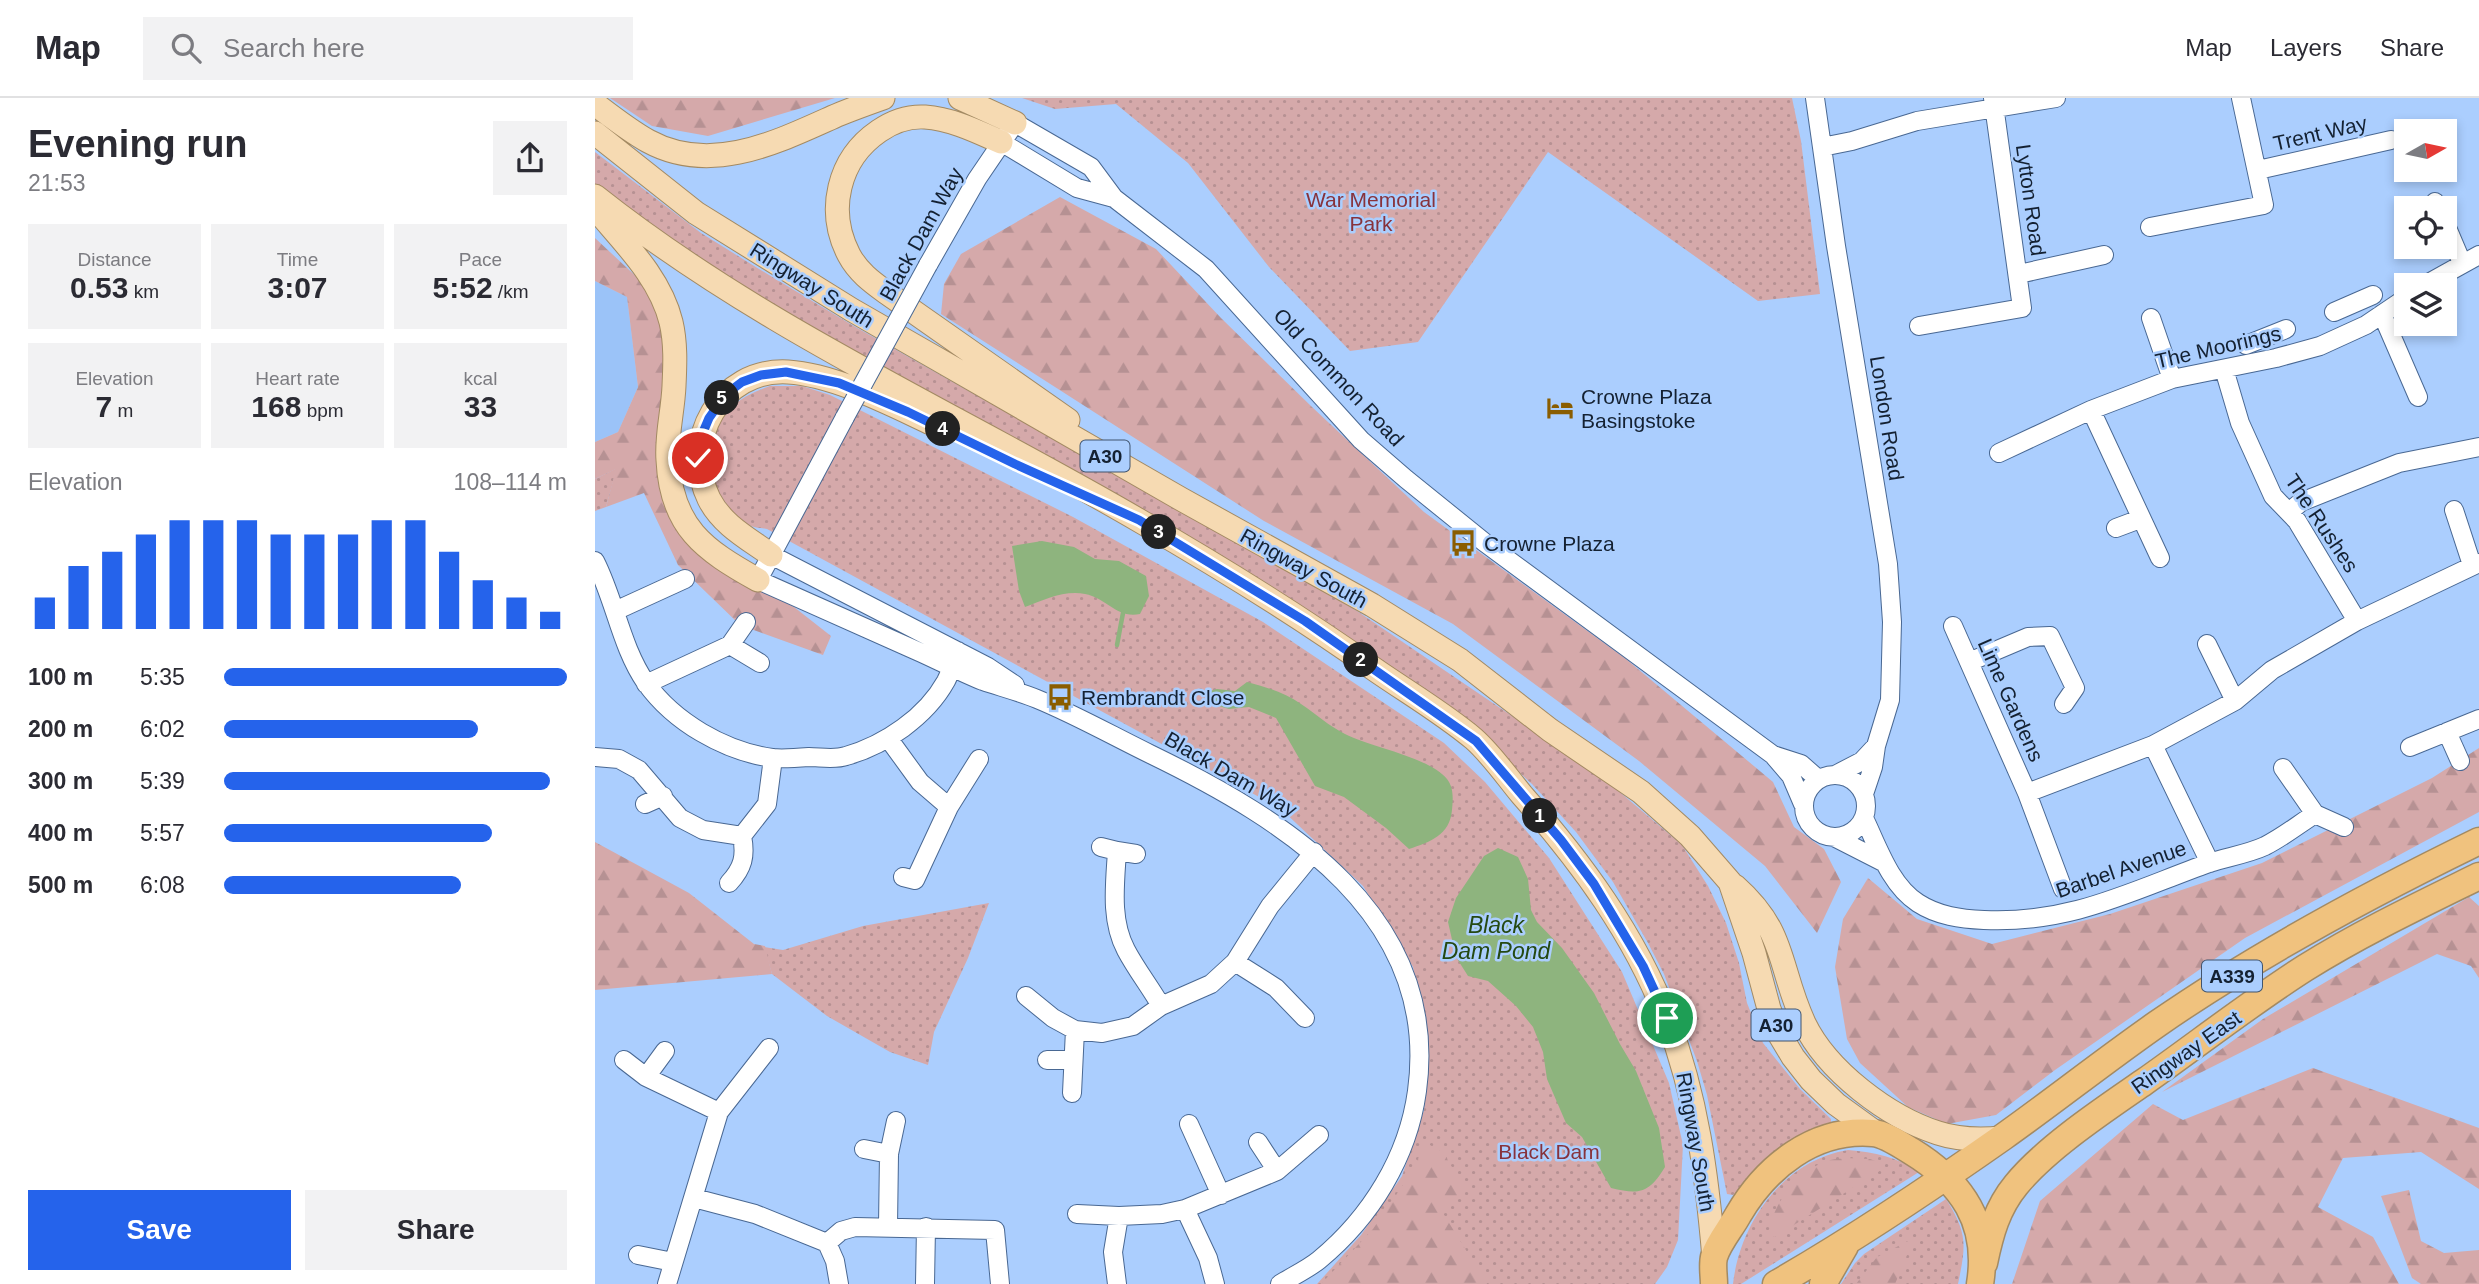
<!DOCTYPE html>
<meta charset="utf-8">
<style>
:root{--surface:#fff;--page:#f2f2f3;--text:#2b2b33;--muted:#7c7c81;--line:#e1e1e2;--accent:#2563eb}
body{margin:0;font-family:Arial,sans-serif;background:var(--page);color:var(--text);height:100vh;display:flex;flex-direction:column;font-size:26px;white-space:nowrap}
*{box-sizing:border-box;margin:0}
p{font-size:23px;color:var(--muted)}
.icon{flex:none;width:38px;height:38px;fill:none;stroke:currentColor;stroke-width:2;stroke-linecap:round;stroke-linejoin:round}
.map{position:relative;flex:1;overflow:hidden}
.panel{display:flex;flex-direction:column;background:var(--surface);width:595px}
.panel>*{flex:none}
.needle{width:46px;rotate:81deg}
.fabs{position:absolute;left:1799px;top:21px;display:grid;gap:14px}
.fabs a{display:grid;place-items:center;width:63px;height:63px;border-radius:0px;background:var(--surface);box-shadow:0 4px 10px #0003;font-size:35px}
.pin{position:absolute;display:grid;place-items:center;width:60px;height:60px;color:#fff;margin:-30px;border:4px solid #fff;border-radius:50%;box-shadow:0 2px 7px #0007}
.km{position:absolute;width:35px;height:35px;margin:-18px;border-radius:50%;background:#222;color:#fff;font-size:19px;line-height:35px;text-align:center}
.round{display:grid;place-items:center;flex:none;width:74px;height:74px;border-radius:0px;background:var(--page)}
.head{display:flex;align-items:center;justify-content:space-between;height:119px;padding:0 28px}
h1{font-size:38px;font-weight:600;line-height:52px}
.stats{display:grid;grid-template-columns:repeat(3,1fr);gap:10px;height:119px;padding:7px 28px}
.stats div{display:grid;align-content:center;border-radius:0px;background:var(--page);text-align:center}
.stats b{font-size:30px;font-weight:600}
.stats small{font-size:19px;font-weight:400}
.stats p{font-size:19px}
.chart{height:196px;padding:14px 28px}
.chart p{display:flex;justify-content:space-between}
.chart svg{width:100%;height:126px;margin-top:7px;stroke:var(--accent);stroke-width:6}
.primary-button{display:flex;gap:14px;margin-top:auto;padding:14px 28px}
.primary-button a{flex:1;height:80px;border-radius:0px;background:var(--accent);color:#fff;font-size:28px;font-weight:600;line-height:80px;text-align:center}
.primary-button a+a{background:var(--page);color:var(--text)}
ul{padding:0 28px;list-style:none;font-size:23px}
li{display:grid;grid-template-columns:112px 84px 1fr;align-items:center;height:52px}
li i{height:18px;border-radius:9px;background:var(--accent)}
header{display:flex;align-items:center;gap:42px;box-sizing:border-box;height:98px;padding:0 35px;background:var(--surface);border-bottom:2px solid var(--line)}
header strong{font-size:33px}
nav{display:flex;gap:38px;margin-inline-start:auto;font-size:24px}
.search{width:490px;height:63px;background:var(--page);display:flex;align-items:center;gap:18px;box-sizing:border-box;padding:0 24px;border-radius:0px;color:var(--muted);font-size:26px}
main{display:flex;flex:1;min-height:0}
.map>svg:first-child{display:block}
.built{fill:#9bc3f8}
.green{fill:url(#green-dots)}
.forest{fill:url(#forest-firs)}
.water{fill:#8eb47e}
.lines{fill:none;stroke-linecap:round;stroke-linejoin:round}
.stream{stroke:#8eb47e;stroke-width:4.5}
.minor-casing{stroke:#496893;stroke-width:20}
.major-casing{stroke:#a38a63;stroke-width:25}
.highway-casing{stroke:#a38a63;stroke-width:29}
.minor{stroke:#fff;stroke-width:18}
.major{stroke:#f6dab2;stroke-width:23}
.highway{stroke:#f0c27e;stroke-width:26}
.minor-bridge-casing{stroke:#496893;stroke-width:20;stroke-linecap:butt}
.minor-bridge{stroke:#fff;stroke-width:18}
.route-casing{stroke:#fff;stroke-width:14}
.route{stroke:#2563eb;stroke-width:9}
.labels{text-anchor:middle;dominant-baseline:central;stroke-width:5;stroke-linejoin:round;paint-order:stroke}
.shield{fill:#abcefe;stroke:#41556f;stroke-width:2}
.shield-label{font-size:19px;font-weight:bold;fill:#142132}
.street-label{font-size:21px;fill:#142132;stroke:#abcefe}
.park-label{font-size:21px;fill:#87333c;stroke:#abcefe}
.poi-label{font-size:21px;fill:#142132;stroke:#abcefe;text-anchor:start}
.water-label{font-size:23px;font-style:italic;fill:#254912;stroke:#abcefe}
</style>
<header>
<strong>Map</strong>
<div class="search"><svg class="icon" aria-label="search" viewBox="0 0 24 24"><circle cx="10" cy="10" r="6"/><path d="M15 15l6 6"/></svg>Search here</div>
<nav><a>Map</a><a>Layers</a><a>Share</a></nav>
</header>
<main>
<section class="panel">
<div class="head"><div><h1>Evening run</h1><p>21:53</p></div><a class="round"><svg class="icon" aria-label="share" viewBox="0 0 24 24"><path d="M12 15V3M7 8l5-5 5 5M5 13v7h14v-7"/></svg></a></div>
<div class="stats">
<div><p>Distance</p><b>0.53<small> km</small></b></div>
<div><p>Time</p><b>3:07</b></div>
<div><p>Pace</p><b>5:52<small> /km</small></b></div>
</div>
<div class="stats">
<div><p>Elevation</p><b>7<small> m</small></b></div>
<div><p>Heart rate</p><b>168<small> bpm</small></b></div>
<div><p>kcal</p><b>33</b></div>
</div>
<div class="chart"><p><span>Elevation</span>108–114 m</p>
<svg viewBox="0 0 160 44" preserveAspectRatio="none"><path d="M5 44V33M15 44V22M25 44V17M35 44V11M45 44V6M55 44V6M65 44V6M75 44V11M85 44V11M95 44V11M105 44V6M115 44V6M125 44V17M135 44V27M145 44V33M155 44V38"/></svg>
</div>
<ul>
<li><b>100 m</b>5:35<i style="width:100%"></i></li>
<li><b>200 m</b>6:02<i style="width:74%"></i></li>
<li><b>300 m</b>5:39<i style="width:95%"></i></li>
<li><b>400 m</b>5:57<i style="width:78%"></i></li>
<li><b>500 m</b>6:08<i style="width:69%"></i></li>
</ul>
<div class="primary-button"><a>Save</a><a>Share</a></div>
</section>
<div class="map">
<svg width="1884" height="1186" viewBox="0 0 1884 1186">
<defs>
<pattern id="green-dots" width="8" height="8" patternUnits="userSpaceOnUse" patternTransform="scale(1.75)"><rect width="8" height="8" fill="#d5a9aa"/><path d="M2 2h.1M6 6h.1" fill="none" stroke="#b69193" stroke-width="1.8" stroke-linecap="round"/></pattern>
<pattern id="forest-firs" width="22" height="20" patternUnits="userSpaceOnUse" patternTransform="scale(1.75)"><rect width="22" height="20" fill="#d5a9aa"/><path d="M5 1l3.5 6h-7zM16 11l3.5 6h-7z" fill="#b69193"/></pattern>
</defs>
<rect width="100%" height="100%" fill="#abcefe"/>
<path class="built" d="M0,183L32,199L43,289L23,334L0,344Z"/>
<path class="green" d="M427,0H1197L1206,43L1225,196L1163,203L953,54L823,244L755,253L674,169L593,65L521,6L460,11Z
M0,54L106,135L164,171L257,227L759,511L1007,679L1087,747L1113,788L1131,825L1144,865L1152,905L1168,945L1205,991L1236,1021V1025L1138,1097L1132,1096L1112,997L1102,963L1069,876L1053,845L1018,784L981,734L937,686L877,632L174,206L126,176L0,87Z
M175,288H207L235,297L478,419L668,524L849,645L890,684L954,760L1027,874L1074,985L1088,1047L1083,1142L1072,1169L1060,1186H722L766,1137L807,1078L829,1012L833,947L818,869L768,788L686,711L172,431C167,430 161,430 156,428C146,425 138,415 132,407C113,381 107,349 126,321C139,303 155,295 175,288Z
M22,370L11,409L0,413V381Z
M394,805L373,860L339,934L333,967L295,954L232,918L177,876L169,849L188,852L268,828Z
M1253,1052C1280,1054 1302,1059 1324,1074L1146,1186H1138C1145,1124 1189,1062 1253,1052Z
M1351,1101C1373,1136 1371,1147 1363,1186H1246L1260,1165L1269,1156Z"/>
<path class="forest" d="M15,0H240L113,38L57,28Z
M465,99L561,151L626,220L717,309L829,414L1031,561L1178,684L1199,729L1229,751L1246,784L1222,835L1170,768L1044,663L858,526L669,423L346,216L349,186L366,156Z
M0,140L47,184L66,220L73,263L69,305L61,342L65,374L82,426L112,464L199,509L236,538L228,557L145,527L83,467L49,395L11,409L21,371L0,381V344L23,334L43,289L32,199L0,183Z
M1884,650V714L1650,840L1460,972L1401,1017L1352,1026L1313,1009L1265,965L1252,941L1240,869L1248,821L1273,780L1322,821L1397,846L1515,816L1667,765L1837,680Z
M0,744L94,795L159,846L170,848L177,876L0,892Z
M1874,799L1884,808V880L1876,868L1842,856L1567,994L1668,921Z
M1718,970L1884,1030V1091L1826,1054L1748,1060L1723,1109L1778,1139L1804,1186H1417L1445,1103L1558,1006L1588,1022Z
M831,1045L848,1054L871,1093L846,1112L892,1186H726L778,1131L816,1075Z
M1251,1060L1275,1061L1286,1065V1072L1180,1139L1174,1138C1175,1109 1201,1075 1229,1064C1235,1061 1244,1061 1251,1060Z
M1814,1092L1826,1143L1849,1155L1884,1152V1186H1826L1817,1180L1786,1098Z
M1319,1140L1300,1186H1261L1282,1159Z"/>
<path class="water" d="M447,443L479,449L500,461L524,463L551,478L554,498L545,516C522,521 512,500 490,496C469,492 449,502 430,509L424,493L417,448Z
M652,584C671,589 690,595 706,606C721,616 734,628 750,636C775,649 834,659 852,681C859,690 858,701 857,712C855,737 835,744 814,751L791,730L749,699L720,688L681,620L654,609L634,611L610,604L611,594L622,591L640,593Z
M903,750L923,759L933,781L936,812L942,824L967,850L999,895L1025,946L1041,973L1064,1030L1070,1069C1054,1095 1045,1097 1016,1090L987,1039L971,1025L952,981L948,954L938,929L921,908L893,883L873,878L861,859L853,824L861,800L889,758Z"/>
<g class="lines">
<path class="stream" d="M522,547L528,515"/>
<defs>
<path id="minor" d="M1220,0L1241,148L1293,466L1297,524L1295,602L1281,648L1278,669L1269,696
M406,44L482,90L519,100
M1227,49L1257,43L1322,23L1461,0
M1663,72L1796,42
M1840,104L1843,110
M1850,125L1867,165
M1555,129L1669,107L1646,0
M333,167L382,81L420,25L496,69L519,100L611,171L766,342L811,381L889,444L1178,657L1196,678L1208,706
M1424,176L1509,157
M1830,187L1884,157
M1739,214L1778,197
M1787,216L1823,299
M1556,220L1577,281
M1324,228L1427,210L1398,0
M1651,247L1691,231
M1629,271L1645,325L1678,398L1702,423L1762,523
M1496,312L1565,460
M250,319L163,482C216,506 268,529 320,552C343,562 365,574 388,583C406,589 425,594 442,601C481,617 518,638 555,656C691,722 846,818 822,993C813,1059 776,1119 724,1162C713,1171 698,1178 685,1186
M1404,355L1496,312L1577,281L1681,260L1725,248L1771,227L1811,200
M1859,412L1877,467
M1694,414L1706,404L1804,365L1884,349
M1521,430L1545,421
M176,457L393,569L420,587
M0,463C20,502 26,549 51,585C79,624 129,653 177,660C188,661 202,660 214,659C225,659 240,662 251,658C290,647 331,619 351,583C356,573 359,563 363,553
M20,513L90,481
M1358,528L1432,695L1468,791
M1612,546L1640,603
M135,547L165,565
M1374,564L1433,539L1455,538L1480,590L1469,606
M51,586L135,547L151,524
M1852,634L1865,663
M293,640L325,684L354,709
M1558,647L1615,765
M1815,649L1884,621
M1178,657L1206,666L1223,681
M0,659L24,661L44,672L85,720L108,732L147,738L172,706L178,660
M1688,670L1720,716L1749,729
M1242,676L1267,663L1281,648
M1209 708a31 31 0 1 1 62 0a31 31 0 1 1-62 0Z
M1432,695L1558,647L1640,603L1677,572L1762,523L1884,465
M50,706L68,698
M1269,720C1283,749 1295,787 1323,805C1343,818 1366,821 1389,822C1476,826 1536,793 1614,765C1632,759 1653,756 1670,748C1688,739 1704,726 1720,716
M1241,740L1290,765
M506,749L522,753C520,786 515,822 531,852C541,871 555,889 566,908
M522,753L541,756
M308,779L320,782L354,709L384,661
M134,785C148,770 151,758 147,738
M640,864L681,890L710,920
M431,898L458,920L480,932L507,935L538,928L566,908L616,886L640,864L675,808L719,754
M29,962L51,979L124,1014
M452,962H478
M51,979L70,953
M477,995L480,932
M594,1026L626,1097
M663,1044L682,1073
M269,1051L294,1056
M99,1100L160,1116L232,1145L246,1133L260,1129L400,1132L405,1186
M590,1111L613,1160L620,1186
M482,1116L524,1118L567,1116L590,1111L682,1073L724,1037
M293,1128L294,1056L301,1023
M232,1145L240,1163L244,1186
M43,1157L78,1164
M72,1186L124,1014L174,950
M330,1186L331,1129
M522,1186L518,1154L524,1118"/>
<path id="major" d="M365,0L420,25
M0,6C17,19 35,33 53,43C115,77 180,45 238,19C254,12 271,6 288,0
M0,35L101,115L257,212L586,401L777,507L865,562L955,632L1046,694L1095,738L1135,784L1159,855L1174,911L1183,934L1198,959L1216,982L1241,1006L1281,1035
M406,44C381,33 357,21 330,19C313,18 297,24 284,33C243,61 231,113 254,157C263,174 277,184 292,195L473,322
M0,98C166,230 362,316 545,423C625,469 704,518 779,571C812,594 848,615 879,641C897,657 912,679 927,697C986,764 1040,837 1072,921C1102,999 1112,1078 1119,1160
M0,110C29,145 65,179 76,224C81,245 80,267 79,288C78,313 71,338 73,362C76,429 109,452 163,482
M176,457C154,441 127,427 114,401C86,343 125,270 193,274C240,277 295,306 338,326
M1140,788C1192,834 1183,869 1209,925C1232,973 1293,1019 1343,1035C1364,1042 1385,1042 1407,1040"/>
<path id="highway" d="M1389,1165C1395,1136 1402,1110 1421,1087C1451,1050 1510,1011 1549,984C1603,946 1655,905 1710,870C1766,835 1825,807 1884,778
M1119,1186C1119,1178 1117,1167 1119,1159C1123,1145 1136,1130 1143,1117C1171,1069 1219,1030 1278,1035C1290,1036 1306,1047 1316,1053C1367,1084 1395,1125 1385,1186
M1181,1186C1259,1141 1334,1091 1408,1039C1460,1002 1509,963 1562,926C1663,856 1773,797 1884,743
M1228,1186L1250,1148"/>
</defs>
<use href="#minor" class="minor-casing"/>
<use href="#major" class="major-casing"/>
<use href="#highway" class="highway-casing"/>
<use href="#minor" class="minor"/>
<use href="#major" class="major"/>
<use href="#highway" class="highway"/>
<defs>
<path id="minor-bridge" d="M250,319L333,167"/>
</defs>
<use href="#minor-bridge" class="minor-bridge-casing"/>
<use href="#minor-bridge" class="minor-bridge"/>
</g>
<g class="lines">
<defs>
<path id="route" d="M103,360L106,339L114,320L131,296L147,284L166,277L191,274L244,285L313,314L420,366L544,422L710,523L881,643L966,742L999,786L1048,868L1072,920"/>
</defs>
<use href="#route" class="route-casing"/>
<use href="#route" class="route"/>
</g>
<defs>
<symbol id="hotel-bare" viewBox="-9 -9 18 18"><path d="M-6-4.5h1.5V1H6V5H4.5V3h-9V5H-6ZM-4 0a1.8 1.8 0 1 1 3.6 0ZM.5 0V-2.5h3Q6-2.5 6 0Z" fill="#8a5d00" stroke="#abcefe" stroke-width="2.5" paint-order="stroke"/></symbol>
<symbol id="bus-bare" viewBox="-9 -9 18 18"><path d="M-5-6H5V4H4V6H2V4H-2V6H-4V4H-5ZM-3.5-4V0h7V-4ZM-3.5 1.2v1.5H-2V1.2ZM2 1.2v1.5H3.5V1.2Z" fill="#8a5d00" stroke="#abcefe" stroke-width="2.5" paint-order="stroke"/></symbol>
</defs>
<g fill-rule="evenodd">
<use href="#hotel-bare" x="946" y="291" width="38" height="38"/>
<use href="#bus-bare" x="849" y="426" width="38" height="38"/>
<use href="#bus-bare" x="446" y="580" width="38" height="38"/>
</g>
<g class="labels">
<g class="shield">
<rect x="485.5" y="342.5" width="49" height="31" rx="5"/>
<rect x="1607" y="862.5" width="60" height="31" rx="5"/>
<rect x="1156.5" y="911.5" width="49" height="31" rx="5"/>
</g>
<g class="shield-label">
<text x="510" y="358">A30</text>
<text x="1637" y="878">A339</text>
<text x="1181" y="927">A30</text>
</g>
<g class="street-label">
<text transform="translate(1725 35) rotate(-13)">Trent Way</text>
<text transform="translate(1436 102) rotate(82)">Lytton Road</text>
<text transform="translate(326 136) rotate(-61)">Black Dam Way</text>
<text transform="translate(217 187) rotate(32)">Ringway South</text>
<text transform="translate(1623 249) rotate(-13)">The Moorings</text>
<text transform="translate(744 279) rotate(47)">Old Common Road</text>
<text transform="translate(1292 320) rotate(81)">London Road</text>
<text transform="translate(1727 425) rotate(56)">The Rushes</text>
<text transform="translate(709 470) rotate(29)">Ringway South</text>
<text transform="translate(1416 602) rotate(66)">Lime Gardens</text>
<text transform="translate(636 676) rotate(30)">Black Dam Way</text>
<text transform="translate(1526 771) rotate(-19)">Barbel Avenue</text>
<text transform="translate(1591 954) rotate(-35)">Ringway East</text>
<text transform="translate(1101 1044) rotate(80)">Ringway South</text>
</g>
<g class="park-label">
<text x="776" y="101">War Memorial<tspan x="776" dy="24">Park</tspan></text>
<text x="954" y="1053">Black Dam</text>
</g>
<g class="poi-label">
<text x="986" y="298">Crowne Plaza<tspan x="986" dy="24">Basingstoke</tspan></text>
<text x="889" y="445">Crowne Plaza</text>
<text x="486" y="599">Rembrandt Close</text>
</g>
<g class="water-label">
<text x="901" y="827">Black<tspan x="901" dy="26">Dam Pond</tspan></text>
</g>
</g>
</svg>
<div class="fabs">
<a><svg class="needle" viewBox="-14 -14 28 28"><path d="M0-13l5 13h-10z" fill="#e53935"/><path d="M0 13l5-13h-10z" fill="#7c7c81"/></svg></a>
<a><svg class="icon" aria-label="locate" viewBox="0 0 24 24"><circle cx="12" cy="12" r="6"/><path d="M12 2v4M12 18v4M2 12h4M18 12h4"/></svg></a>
<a><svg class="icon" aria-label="layers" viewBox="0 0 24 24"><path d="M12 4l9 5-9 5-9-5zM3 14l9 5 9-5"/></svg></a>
</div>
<div class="pin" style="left:1072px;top:920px;background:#1e9e55"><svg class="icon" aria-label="arrive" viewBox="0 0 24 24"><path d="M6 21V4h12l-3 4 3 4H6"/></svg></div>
<div class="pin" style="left:103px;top:360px;background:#d93025"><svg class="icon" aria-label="check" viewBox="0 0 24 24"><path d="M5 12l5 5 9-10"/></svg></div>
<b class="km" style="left:945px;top:718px">1</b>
<b class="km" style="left:766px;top:562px">2</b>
<b class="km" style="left:564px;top:434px">3</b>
<b class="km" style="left:348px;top:331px">4</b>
<b class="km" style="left:127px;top:300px">5</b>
</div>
</main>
